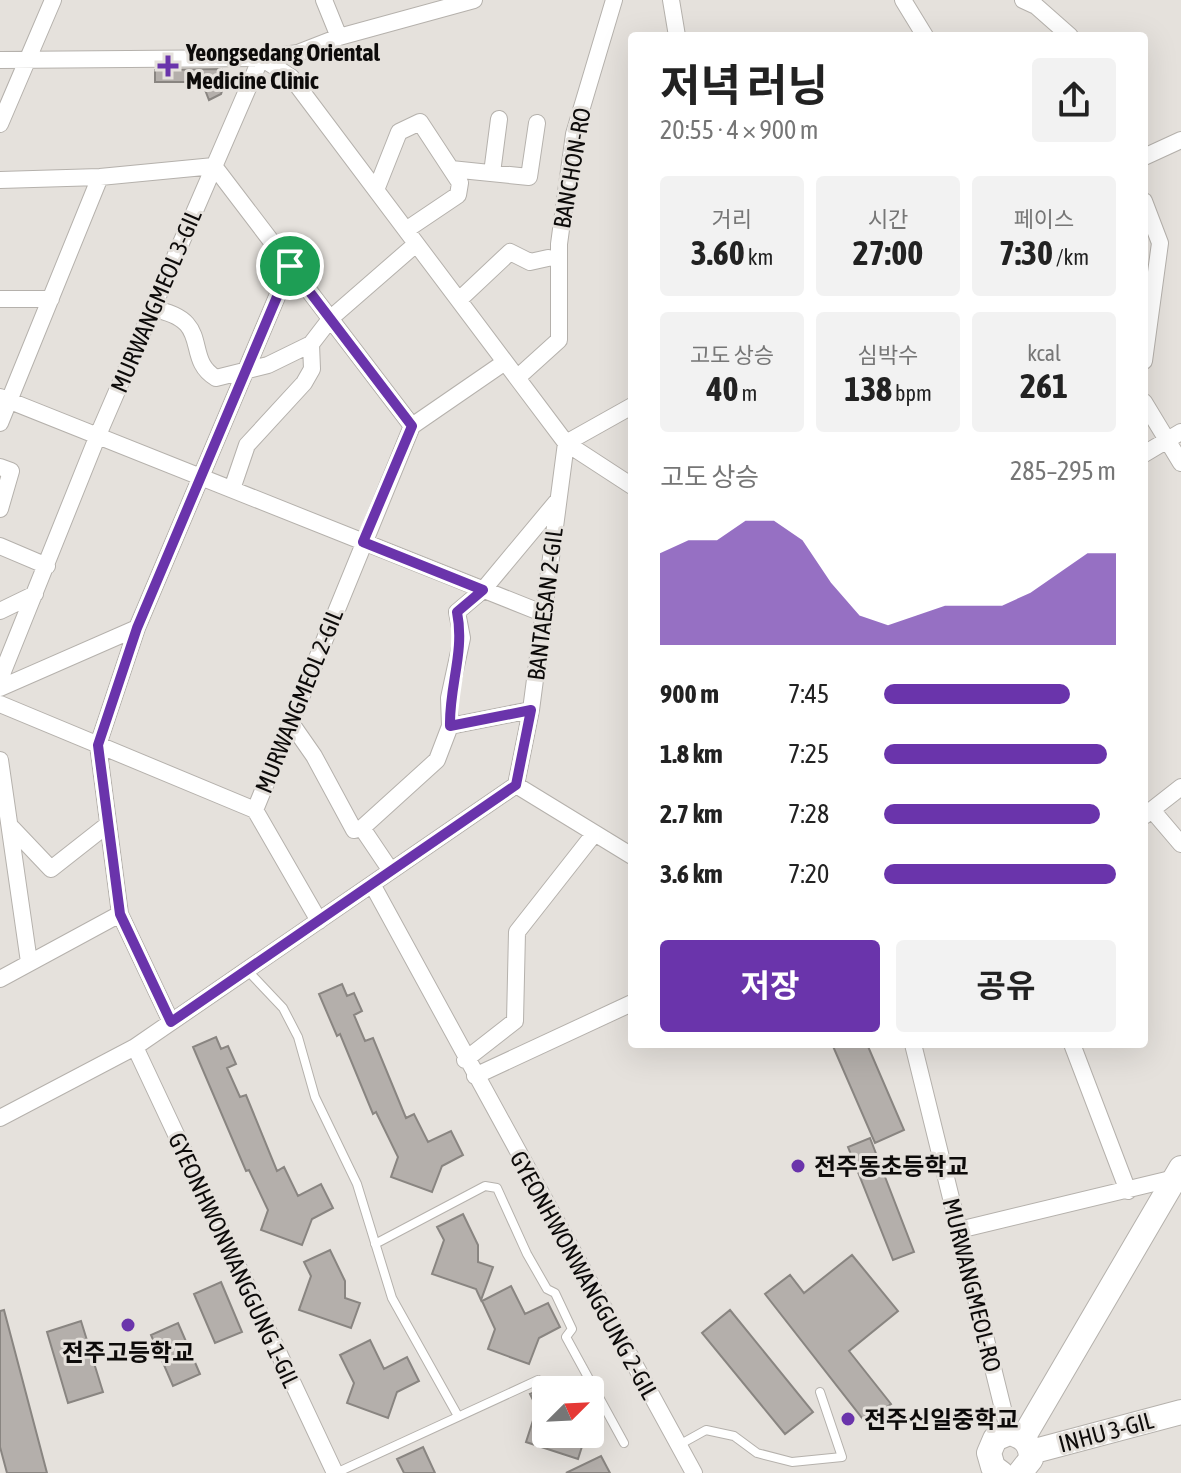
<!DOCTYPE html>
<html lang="ko">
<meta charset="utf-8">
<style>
:root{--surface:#fff;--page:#f2f2f2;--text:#222;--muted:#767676;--accent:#6a34ab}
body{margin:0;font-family:"Asap Condensed","Noto Sans KR",sans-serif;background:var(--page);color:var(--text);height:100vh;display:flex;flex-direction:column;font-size:30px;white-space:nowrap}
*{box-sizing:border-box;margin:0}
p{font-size:26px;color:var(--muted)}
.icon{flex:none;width:44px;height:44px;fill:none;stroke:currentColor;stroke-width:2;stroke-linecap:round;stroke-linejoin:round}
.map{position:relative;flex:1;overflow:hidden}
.sheet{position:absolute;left:628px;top:32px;width:520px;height:1016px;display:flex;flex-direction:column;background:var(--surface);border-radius:8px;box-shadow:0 8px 32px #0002}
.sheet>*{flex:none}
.needle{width:52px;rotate:66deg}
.buttons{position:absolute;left:532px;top:1376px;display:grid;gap:16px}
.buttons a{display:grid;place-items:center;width:72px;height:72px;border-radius:8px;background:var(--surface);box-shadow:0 8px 32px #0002;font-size:40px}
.pin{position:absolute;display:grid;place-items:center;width:68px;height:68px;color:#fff;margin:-34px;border:4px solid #fff;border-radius:50%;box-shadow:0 2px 8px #0007}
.round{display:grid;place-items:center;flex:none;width:84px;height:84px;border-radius:8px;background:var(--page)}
.headline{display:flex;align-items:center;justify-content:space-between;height:136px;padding:0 32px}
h1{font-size:44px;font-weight:700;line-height:60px}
.figures{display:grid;grid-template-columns:repeat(3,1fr);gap:12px;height:136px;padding:8px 32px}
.figures div{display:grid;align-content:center;border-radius:8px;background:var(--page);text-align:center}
.figures b{font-size:34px;font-weight:700}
.figures small{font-size:22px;font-weight:400}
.figures p{font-size:22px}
.chart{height:224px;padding:16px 32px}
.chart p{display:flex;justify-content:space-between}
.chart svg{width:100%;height:144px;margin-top:8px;fill:var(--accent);opacity:.7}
.primary-button{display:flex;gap:16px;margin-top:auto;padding:16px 32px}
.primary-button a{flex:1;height:92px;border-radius:8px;background:var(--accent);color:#fff;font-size:32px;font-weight:700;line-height:92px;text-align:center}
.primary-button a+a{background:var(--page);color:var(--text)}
ul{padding:0 32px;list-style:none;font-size:26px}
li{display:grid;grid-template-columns:128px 96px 1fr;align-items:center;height:60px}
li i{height:20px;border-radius:10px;background:var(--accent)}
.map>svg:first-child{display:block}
.building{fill:#b4afab;stroke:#898581;stroke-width:2}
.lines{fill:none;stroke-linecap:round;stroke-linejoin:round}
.lane-casing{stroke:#b5b1ac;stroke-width:10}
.street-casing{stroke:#b5b1ac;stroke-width:18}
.secondary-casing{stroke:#b5b1ac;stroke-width:26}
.lane{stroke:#fff;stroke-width:8}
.street{stroke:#fff;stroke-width:16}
.secondary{stroke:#fff;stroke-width:24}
.route-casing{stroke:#fff;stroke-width:16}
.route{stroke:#6a34ab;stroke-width:10}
.poi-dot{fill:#6a34ab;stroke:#e5e1dc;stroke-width:3}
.labels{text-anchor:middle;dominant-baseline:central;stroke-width:6;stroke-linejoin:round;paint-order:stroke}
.poi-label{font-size:24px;font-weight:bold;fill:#0d0b0a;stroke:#e5e1dc;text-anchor:start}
.street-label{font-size:24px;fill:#0d0b0a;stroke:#e5e1dc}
</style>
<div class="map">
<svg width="1181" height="1473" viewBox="0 0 1181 1473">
<rect width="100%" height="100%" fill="#e5e1dc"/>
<path class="building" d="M222,69L224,85L221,94L209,100L202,82H155V70Z
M342,984L347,996L354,993L362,1011L354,1015L365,1041L373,1038L406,1118L414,1114L428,1142L451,1131L463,1155L442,1166L432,1192L391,1177L398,1157L376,1112L373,1114L340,1034L337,1036L319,994Z
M216,1037L221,1049L228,1046L236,1064L227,1068L240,1097L246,1095L277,1171L284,1167L298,1196L321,1184L333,1208L312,1219L302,1245L261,1230L268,1210L249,1170L246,1171L193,1047Z
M832,1044H867L904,1130L875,1143Z
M870,1138L914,1252L893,1260L848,1147Z
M463,1214L478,1245V1262L493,1267L481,1300L476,1289L432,1274L444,1240L437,1227Z
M330,1250L345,1281V1298L360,1303L351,1328L299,1310L311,1276L304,1262Z
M852,1255L898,1311L849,1351L891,1404L866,1423L765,1294L790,1275L804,1293Z
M221,1282L242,1332L215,1343L194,1294Z
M511,1286L525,1314L548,1303L560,1327L539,1338L529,1364L488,1349L495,1329L482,1301Z
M4,1310L47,1473H7L0,1447V1311Z
M730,1310L813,1412L785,1434L702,1333Z
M81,1321L103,1392L68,1403L47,1332Z
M178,1323L200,1374L173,1386L151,1335Z
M370,1340L384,1369L407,1357L419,1381L397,1392L388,1418L347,1403L354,1383L340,1355Z
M546,1387V1434H586L578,1459L526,1442L537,1408L530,1394Z
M423,1447L435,1473H404L397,1459Z
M601,1456L610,1473H566Z"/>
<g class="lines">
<defs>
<path id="lane" d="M247,970L283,1008L298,1037L315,1097L357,1184L392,1298L458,1416
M375,1244L485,1186L497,1188L527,1254L547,1289L555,1293L572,1329L566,1337L624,1443
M679,1445L706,1430L734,1436L757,1453L792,1462L842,1457L820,1392
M336,1473L538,1380"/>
<path id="street" d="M324,0L339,37
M671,0L677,36
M903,0L925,36
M1023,0L1036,6L1070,36
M0,60L261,58L298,53L339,37L474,0
M0,124L53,0
M1144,157L1181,140
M214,166L412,426
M451,169L529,177L537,123
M492,173L499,119
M0,180L100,177L214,166
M376,190L399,132L420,122L460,183L458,195L406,230
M1144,201L1160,243L1144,361
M0,299H51
M459,300L510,252L530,262L548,258
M152,309C215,319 182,358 216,378L268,365L311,344
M517,378L559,340V244L574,134L614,0
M0,397L542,613
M1144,402L1181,463
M0,423L100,177
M412,426L505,362
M1144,454L1181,432
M0,467L11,471L0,509
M232,489L247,445L304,383L312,369L311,344L331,318L416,244
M0,546L47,566
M0,611L35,594
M0,679L98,435L261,58L291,77L566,443L632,486
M0,688L137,628
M0,704L255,810L319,921
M291,723L314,756L354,830L362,828L391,871
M450,726L531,710
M0,760L29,962
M516,785L531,710L566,443L632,406
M255,810L412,426
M1152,810L1181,844
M1144,816L1181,787
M12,828L51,869L107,825
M362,828L437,760L450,726L449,698L462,638L457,612L483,590L558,500
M372,884L694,1473
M0,979L120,914
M171,1022L120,914L98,745L137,628L290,266
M913,1044L1009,1433
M1072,1044L1128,1191
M135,1047L335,1473
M465,1060L515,1021L517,932L594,834
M475,1076L632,1003
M0,1118L135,1047L516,785L632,856
M959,1230L1179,1177"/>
<path id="secondary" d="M1023,1438L1181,1168
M1031,1452L1181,1412
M1001,1473L993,1467L989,1453L995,1439L1009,1433C1023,1436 1031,1443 1031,1459L1020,1473"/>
</defs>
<use href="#lane" class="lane-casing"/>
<use href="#street" class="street-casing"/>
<use href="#secondary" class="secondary-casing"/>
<use href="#lane" class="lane"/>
<use href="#street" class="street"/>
<use href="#secondary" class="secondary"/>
</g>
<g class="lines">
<defs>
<path id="route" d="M290,266L412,426L363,542L483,590L457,612C465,652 449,686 450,726L531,710L516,785L171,1022L120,914L98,745L137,628Z"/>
</defs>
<use href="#route" class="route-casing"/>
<use href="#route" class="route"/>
</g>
<g class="poi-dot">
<path d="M164 54h8v8h8v8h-8v8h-8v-8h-8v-8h8z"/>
<circle cx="798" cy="1166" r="8"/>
<circle cx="128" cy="1325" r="8"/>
<circle cx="848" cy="1419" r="8"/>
</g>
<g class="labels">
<g class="poi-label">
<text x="186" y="52">Yeongsedang Oriental<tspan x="186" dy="28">Medicine Clinic</tspan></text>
<text x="814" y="1166">전주동초등학교</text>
<text x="128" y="1352" text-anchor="middle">전주고등학교</text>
<text x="864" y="1419">전주신일중학교</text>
</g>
<g class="street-label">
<text transform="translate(572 168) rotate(-80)">BANCHON-RO</text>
<text transform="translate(156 301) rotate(-67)">MURWANGMEOL 3-GIL</text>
<text transform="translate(545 604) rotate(-83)">BANTAESAN 2-GIL</text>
<text transform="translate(299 701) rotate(-68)">MURWANGMEOL 2-GIL</text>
<text transform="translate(234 1260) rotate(65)">GYEONHWONWANGGUNG 1-GIL</text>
<text transform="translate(584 1275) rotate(61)">GYEONHWONWANGGUNG 2-GIL</text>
<text transform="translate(972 1285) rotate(76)">MURWANGMEOL-RO</text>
<text transform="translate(1106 1432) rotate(-15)">INHU 3-GIL</text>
</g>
</g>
</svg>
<div class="buttons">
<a><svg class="needle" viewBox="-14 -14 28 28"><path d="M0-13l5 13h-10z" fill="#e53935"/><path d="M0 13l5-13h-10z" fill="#767676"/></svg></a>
</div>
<div class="pin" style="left:290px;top:266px;background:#1e9e55"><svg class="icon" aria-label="arrive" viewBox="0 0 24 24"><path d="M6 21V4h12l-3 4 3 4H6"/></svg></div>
<section class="sheet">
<div class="headline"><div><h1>저녁 러닝</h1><p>20:55 · 4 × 900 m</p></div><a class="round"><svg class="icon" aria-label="share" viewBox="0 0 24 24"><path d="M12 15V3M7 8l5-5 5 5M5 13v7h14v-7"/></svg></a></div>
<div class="figures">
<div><p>거리</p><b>3.60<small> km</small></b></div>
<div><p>시간</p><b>27:00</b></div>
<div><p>페이스</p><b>7:30<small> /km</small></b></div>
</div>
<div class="figures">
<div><p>고도 상승</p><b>40<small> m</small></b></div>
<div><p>심박수</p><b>138<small> bpm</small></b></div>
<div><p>kcal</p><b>261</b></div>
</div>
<div class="chart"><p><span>고도 상승</span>285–295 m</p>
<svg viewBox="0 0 160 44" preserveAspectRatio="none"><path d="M0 44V16L10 12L20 12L30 6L40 6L50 12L60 25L70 35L80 38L90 35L100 32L110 32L120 32L130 28L140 22L150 16L160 16V44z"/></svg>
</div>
<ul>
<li><b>900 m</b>7:45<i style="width:80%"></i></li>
<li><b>1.8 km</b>7:25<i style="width:96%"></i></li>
<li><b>2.7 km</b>7:28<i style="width:93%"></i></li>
<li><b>3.6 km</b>7:20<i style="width:100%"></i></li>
</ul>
<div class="primary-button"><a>저장</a><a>공유</a></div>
</section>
</div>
